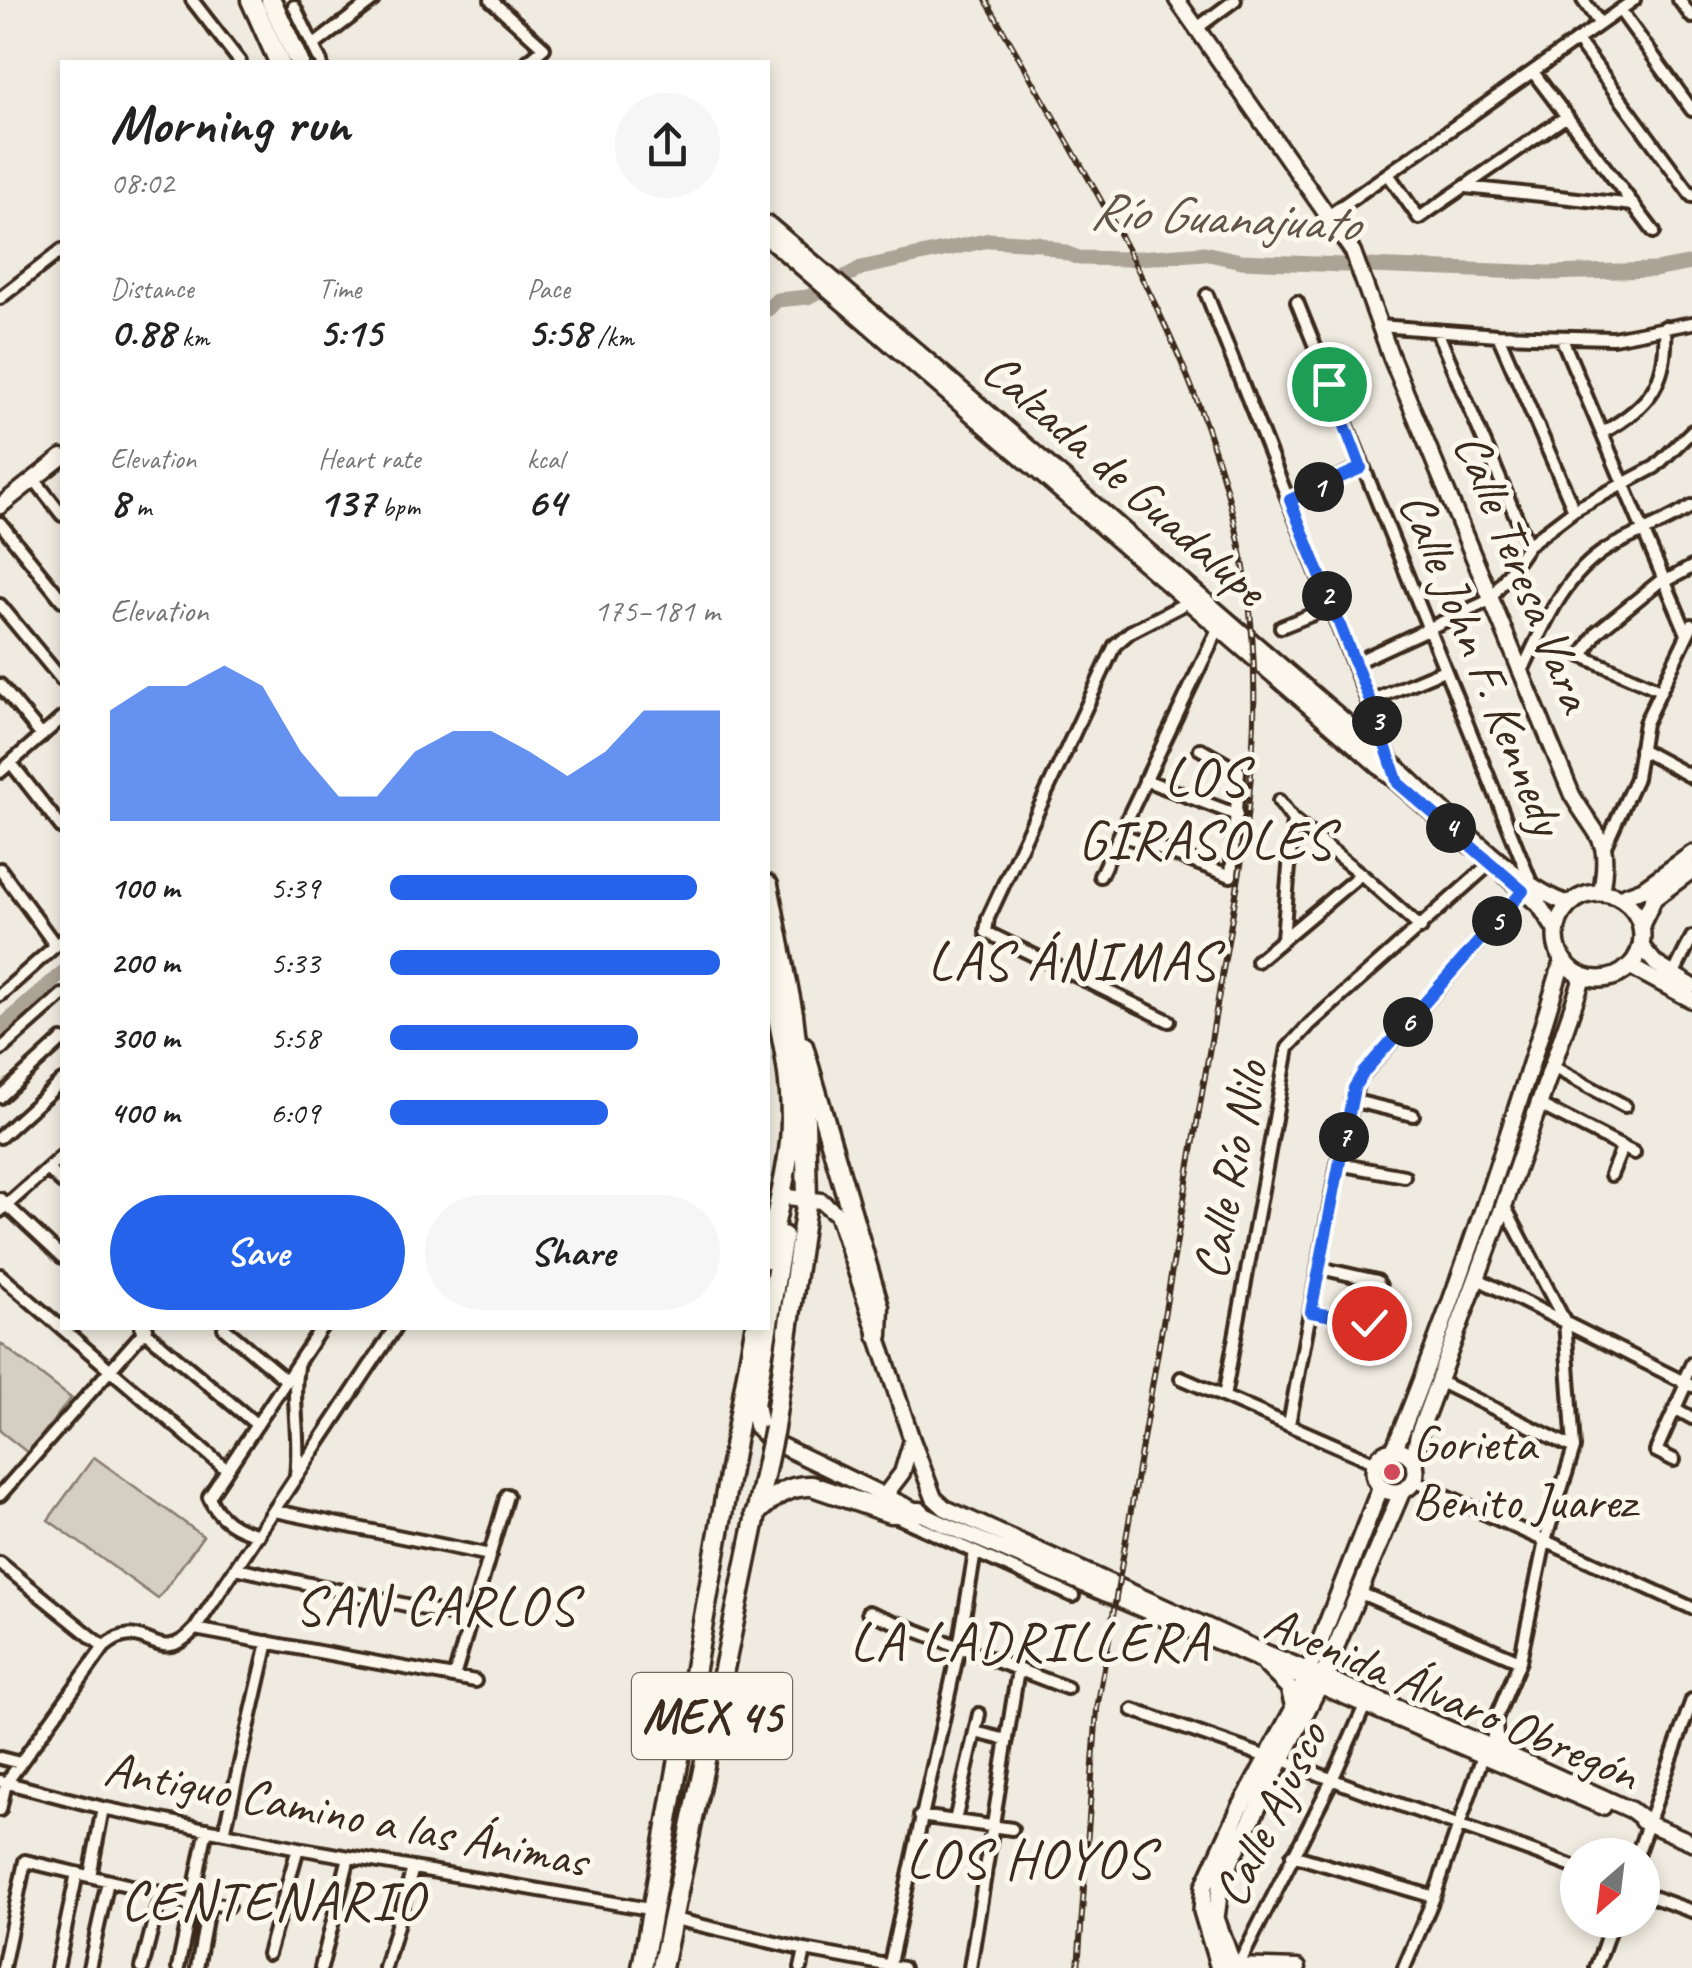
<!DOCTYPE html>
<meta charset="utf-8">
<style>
:root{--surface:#fff;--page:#f6f6f6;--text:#222;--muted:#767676;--accent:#2563eb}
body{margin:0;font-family:Caveat,sans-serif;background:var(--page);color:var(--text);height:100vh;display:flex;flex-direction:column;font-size:38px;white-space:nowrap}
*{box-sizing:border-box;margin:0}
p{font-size:32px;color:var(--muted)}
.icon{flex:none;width:55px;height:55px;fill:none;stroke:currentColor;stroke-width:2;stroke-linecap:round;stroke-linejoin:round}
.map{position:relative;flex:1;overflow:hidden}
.side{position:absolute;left:60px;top:60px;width:710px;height:1270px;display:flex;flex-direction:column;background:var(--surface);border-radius:0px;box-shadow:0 5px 15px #0003}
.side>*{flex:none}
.needle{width:65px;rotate:208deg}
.controls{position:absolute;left:1560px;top:1838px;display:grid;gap:20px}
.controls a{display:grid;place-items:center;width:100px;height:100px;border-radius:50%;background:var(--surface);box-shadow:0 5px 15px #0003;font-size:50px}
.pin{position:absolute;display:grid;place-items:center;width:85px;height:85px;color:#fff;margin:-42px;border:5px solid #fff;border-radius:50%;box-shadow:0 2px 10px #0007}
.km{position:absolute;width:50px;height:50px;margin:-25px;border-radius:50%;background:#222;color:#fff;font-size:28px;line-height:50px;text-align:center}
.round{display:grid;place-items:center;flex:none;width:105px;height:105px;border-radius:52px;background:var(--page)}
.headline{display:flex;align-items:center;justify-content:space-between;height:170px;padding:0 50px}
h1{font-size:55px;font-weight:600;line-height:75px}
.metrics{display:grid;grid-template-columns:repeat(3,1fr);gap:15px;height:170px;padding:10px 50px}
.metrics div{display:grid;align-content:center}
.metrics b{font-size:42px;font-weight:600}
.metrics small{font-size:28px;font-weight:400}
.metrics p{font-size:28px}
.chart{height:280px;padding:20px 50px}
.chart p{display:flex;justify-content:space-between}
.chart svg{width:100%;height:180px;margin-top:10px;fill:var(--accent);opacity:.7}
.button{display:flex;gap:20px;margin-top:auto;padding:20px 50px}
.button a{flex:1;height:115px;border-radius:60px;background:var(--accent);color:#fff;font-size:40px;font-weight:600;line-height:115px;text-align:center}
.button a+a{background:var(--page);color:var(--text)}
ul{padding:0 50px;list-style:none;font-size:32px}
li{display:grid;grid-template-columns:160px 120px 1fr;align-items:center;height:75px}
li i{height:25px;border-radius:12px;background:var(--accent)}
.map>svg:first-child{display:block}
.green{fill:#d5cec3;stroke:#887c70;stroke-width:2.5}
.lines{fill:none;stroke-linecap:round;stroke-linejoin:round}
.river{stroke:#aca397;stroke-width:15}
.street-casing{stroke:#3b2a1e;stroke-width:18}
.secondary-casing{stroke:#3b2a1e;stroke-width:21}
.primary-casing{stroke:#3b2a1e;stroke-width:22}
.highway-casing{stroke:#3b2a1e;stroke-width:25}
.street{stroke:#fbf7ec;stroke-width:10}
.secondary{stroke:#fbf7ec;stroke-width:14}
.primary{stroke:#fbf7ec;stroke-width:15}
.highway{stroke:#fbf7ec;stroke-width:18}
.rail-casing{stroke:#3b2a1e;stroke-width:6}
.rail{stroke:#fbf7ec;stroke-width:2.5;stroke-dasharray:8;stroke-linecap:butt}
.highway-bridge-casing{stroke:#3b2a1e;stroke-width:25;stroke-linecap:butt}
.highway-bridge{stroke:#fbf7ec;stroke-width:18}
.route-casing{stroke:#fff;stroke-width:20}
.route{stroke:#2563eb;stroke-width:12}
.poi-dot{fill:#d1495b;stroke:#fbf7ec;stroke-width:4}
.labels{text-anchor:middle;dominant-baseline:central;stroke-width:10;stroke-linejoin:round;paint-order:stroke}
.shield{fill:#fbf7ec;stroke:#75685c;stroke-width:2.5}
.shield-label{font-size:48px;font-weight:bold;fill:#3b2a1e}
.street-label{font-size:50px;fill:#3b2a1e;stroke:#fbf7ec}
.poi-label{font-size:50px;fill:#3b2a1e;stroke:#fbf7ec;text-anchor:start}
.water-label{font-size:52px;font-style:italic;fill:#635448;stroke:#fbf7ec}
.quarter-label{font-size:55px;letter-spacing:2.5px;fill:#3b2a1e;stroke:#fbf7ec}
</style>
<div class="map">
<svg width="1692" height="1968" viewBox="0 0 1692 1968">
<rect width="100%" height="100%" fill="#f0ebe0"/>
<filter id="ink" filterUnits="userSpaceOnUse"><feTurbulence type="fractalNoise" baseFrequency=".01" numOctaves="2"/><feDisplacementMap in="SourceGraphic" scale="20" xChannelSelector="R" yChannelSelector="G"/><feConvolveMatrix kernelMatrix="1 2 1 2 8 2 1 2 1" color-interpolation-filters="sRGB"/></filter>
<g filter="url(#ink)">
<path class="green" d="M0,1343L71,1398L28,1453L0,1431Z
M94,1457L203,1536L158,1599L48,1520Z"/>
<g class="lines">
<path class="river" d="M768,309L777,300L808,297L861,268L989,240L1038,243L1079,258L1126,259L1204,253L1241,261L1549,273L1655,270L1692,263
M0,1028L62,973"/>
<defs>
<path id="street" d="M192,0L240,62
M491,0L544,48L527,62
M1583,0L1600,24
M1679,0L1692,17
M294,6L321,62
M1620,10L1692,110
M1197,28L1235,0
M1577,40L1692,196
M313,46L373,0
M1533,72L1654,232
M1388,174L1419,218L1567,116
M1466,187L1634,205
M1328,216L1634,0
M1207,295L1392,762
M0,298L62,250
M1297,302L1532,885
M1379,326L1498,335L1613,338L1692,323
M1437,331L1528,545
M1498,335L1574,510
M1562,339L1687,634
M1604,432C1650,405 1668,383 1665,327
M34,479L62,515
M1290,500L1361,467
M0,523L62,600
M1666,581L1692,567
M0,605L62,680
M1281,627L1331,607
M1354,663L1490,600L1528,545L1574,510L1655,467L1692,431
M1522,671C1543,627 1563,576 1607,549C1635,533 1665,524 1692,506
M0,685L42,736
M1660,690L1582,656L1597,632L1664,578
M1370,701L1444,670
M1640,749L1692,777
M11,763L62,828
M0,772L62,718
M1145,780L1237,815
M1279,801L1293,820L1361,874L1421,928
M1120,834L1231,876L1239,771L1200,749
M1605,846L1636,778L1645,723L1692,625
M0,869L56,946
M1100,876L1218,629
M1283,938L1293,820
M1257,961L1361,874
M1673,975L1692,937
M0,995L62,940
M1169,1021L986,932L988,918L1115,645L1130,632L1192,600
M0,1050L62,995
M1551,1066L1625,1106
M0,1097L62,1040
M1351,1100L1413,1115
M1538,1104L1634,1153
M0,1137L62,1081
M1338,1164L1404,1176
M48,1169L62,1183
M1611,1175L1622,1148
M0,1199L62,1257
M0,1211L62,1156
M0,1275L227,1470
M1476,1278L1692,1386
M1311,1312L1369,1323L1380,1286L1377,1281L1320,1268
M141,1328L257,1425
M224,1328L286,1380
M1181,1378L1376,1463
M1438,1381L1574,1448
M1683,1382L1692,1363
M1224,1397L1288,1048L1310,1024L1491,863
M1676,1409L1692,1418
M1289,1424L1338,1164L1358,1080L1523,891
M1674,1460L1656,1451L1686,1384
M296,1475C301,1438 291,1403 297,1367
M1414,1481L1692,1608
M0,1495L147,1328
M275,1511L490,1555
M895,1516L1073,1596
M259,1535C236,1529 218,1519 209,1497L321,1328
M0,1563L104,1647
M236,1568L471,1619
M1360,1593L1520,1661
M868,1612L1067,1688
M195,1629L475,1681
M454,1677L507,1495
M1133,1710L1267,1757
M1492,1728L1520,1661L1545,1541L1574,1448L1565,1322L1504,1205
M975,1732L1007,1740
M0,1758L20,1763
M1284,1760C1380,1801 1480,1831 1578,1869
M0,1781L103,1808L298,1848L655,1910
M0,1810L6,1783L104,1647C146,1611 155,1673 195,1629L395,1328
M920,1816L1012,1829
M955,1821L979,1714
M224,1833L268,1642
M1292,1855L1434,1897
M1637,1855L1692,1700
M90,1876L103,1808
M1642,1893L1692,1911
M670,1918L805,1950L903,1968
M268,1954L298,1848
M1238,1966L1332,1780L1367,1701
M3,1968L25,1861L161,1893L191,1906
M57,1968L77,1873
M89,1968L108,1881
M142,1968L161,1893
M178,1968L207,1829
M197,1968L209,1903L228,1906
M321,1968L349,1857
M385,1968L413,1868
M801,1968L805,1950
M889,1968L959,1647L975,1552
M970,1968L1018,1670
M1404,1968L1434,1897L1484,1753
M1596,1968L1613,1920"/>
<path id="secondary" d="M1177,0L1353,252L1391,357L1572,795C1599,841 1611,836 1601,893
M768,224C972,397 1173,574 1376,748C1425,790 1513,888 1570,904
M768,238L1471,846
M0,506L62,457
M1506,876L1539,905L1556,931
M1642,947L1656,964L1692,986
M1631,967L1692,1000
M779,1196L821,1201L837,1214L912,1440L934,1498L945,1508L1257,1649L1487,1745L1631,1810L1648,1823
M773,1442L941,1523L1603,1807
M885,1495L902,1473L912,1440
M1494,1721L1495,1736L1504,1751
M1642,1821L1692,1842
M1233,1966L1298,1968"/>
<path id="primary" d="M1556 936a43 43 0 1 1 86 0a43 43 0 1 1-86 0Z
M1619,898L1643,889L1692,854
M1641,925L1654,898L1692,870
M1394,1450C1459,1290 1513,1126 1563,960
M1374 1471a21 21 0 1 1 42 0a21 21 0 1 1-42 0Z
M1413,1460L1419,1433L1504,1205L1583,977
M1265,1664L1289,1688L1294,1708
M1219,1968L1202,1911L1204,1886L1237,1814L1294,1708L1381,1486
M1234,1968L1216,1918L1221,1880L1319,1686L1402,1491"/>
<path id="highway" d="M251,0L279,62
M271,0L299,62
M768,885L793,1014L805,1120L807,1198L774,1428
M768,971C780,1027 795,1084 790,1142C786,1181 774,1220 768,1259
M803,1046L879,1307L878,1335
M773,1442L758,1425L754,1405L783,1236
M755,1514C772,1497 787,1485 812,1486L890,1513L920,1512
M642,1968L755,1328
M662,1968L769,1452"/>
</defs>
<use href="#street" class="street-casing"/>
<use href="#secondary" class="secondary-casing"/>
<use href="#primary" class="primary-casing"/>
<use href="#highway" class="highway-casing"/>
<use href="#street" class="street"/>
<use href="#secondary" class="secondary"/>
<use href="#primary" class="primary"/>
<use href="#highway" class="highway"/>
<defs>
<path id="rail" d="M986,0C1091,186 1216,371 1247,587C1260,678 1254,768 1242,859L1097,1709L1078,1968"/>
</defs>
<use href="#rail" class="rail-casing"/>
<use href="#rail" class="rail"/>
<defs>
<path id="highway-bridge" d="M769,1452L774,1428"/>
</defs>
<use href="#highway-bridge" class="highway-bridge-casing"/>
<use href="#highway-bridge" class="highway-bridge"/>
</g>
</g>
<g class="lines" filter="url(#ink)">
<defs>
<path id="route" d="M1329,384L1361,468L1290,500L1370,701L1398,783L1523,891L1363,1073L1354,1088L1311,1312L1369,1323"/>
</defs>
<use href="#route" class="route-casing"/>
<use href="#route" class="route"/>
</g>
<circle class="poi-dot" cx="1392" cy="1472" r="10"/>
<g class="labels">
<rect class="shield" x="632" y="1673" width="160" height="86" rx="8"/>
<g class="shield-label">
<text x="712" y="1716">MEX 45</text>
</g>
<g class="street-label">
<text transform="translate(1125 479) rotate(41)">Calzada de Guadalupe</text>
<text transform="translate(1524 572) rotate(68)">Calle Teresa Vara</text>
<text transform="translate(1482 663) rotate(68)">Calle John F. Kennedy</text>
<text transform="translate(1230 1170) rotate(-79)">Calle Río Nilo</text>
<text transform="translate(1452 1698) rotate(23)">Avenida Álvaro Obregón</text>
<text transform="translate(346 1814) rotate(11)">Antiguo Camino a las Ánimas</text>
<text transform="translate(1270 1814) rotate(-64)">Calle Ajusco</text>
</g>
<g class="poi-label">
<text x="1412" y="1443">Gorieta<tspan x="1412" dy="58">Benito Juarez</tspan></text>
</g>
<g class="water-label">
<text transform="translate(1224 217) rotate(3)">Río Guanajuato</text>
</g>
<g class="quarter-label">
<text x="1206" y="777">LOS<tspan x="1206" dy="63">GIRASOLES</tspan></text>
<text x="1073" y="961">LAS ÁNIMAS</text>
<text x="436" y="1606">SAN CARLOS</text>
<text x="1030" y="1642">LA LADRILLERA</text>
<text x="1030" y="1859">LOS HOYOS</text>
<text x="273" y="1901">CENTENARIO</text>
</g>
</g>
</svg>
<div class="controls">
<a><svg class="needle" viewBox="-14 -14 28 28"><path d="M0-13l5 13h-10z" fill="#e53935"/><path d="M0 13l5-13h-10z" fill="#767676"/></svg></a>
</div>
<div class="pin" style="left:1329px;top:384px;background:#1e9e55"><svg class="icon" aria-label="arrive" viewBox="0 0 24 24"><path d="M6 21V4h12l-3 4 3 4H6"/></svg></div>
<div class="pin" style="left:1369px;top:1323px;background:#d93025"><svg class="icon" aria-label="check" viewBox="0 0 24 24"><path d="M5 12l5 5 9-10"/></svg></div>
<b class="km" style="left:1319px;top:487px">1</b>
<b class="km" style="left:1327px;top:596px">2</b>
<b class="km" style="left:1377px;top:721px">3</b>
<b class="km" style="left:1451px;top:828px">4</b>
<b class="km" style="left:1497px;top:921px">5</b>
<b class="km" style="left:1408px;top:1022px">6</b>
<b class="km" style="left:1344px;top:1137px">7</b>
<section class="side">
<div class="headline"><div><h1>Morning run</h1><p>08:02</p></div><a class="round"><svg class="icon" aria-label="share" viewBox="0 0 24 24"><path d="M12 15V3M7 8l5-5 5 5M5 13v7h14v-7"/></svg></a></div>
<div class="metrics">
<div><p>Distance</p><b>0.88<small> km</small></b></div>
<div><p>Time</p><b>5:15</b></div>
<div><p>Pace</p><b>5:58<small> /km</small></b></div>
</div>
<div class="metrics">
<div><p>Elevation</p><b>8<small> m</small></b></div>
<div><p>Heart rate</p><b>137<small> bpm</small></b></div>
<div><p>kcal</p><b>64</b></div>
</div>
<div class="chart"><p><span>Elevation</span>175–181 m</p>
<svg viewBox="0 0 160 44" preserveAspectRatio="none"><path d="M0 44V17L10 11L20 11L30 6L40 11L50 27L60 38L70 38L80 27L90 22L100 22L110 27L120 33L130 27L140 17L150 17L160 17V44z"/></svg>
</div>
<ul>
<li><b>100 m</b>5:39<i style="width:93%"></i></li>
<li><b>200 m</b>5:33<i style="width:100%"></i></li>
<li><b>300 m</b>5:58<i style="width:75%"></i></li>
<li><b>400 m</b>6:09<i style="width:66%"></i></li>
</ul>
<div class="button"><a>Save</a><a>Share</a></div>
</section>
</div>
